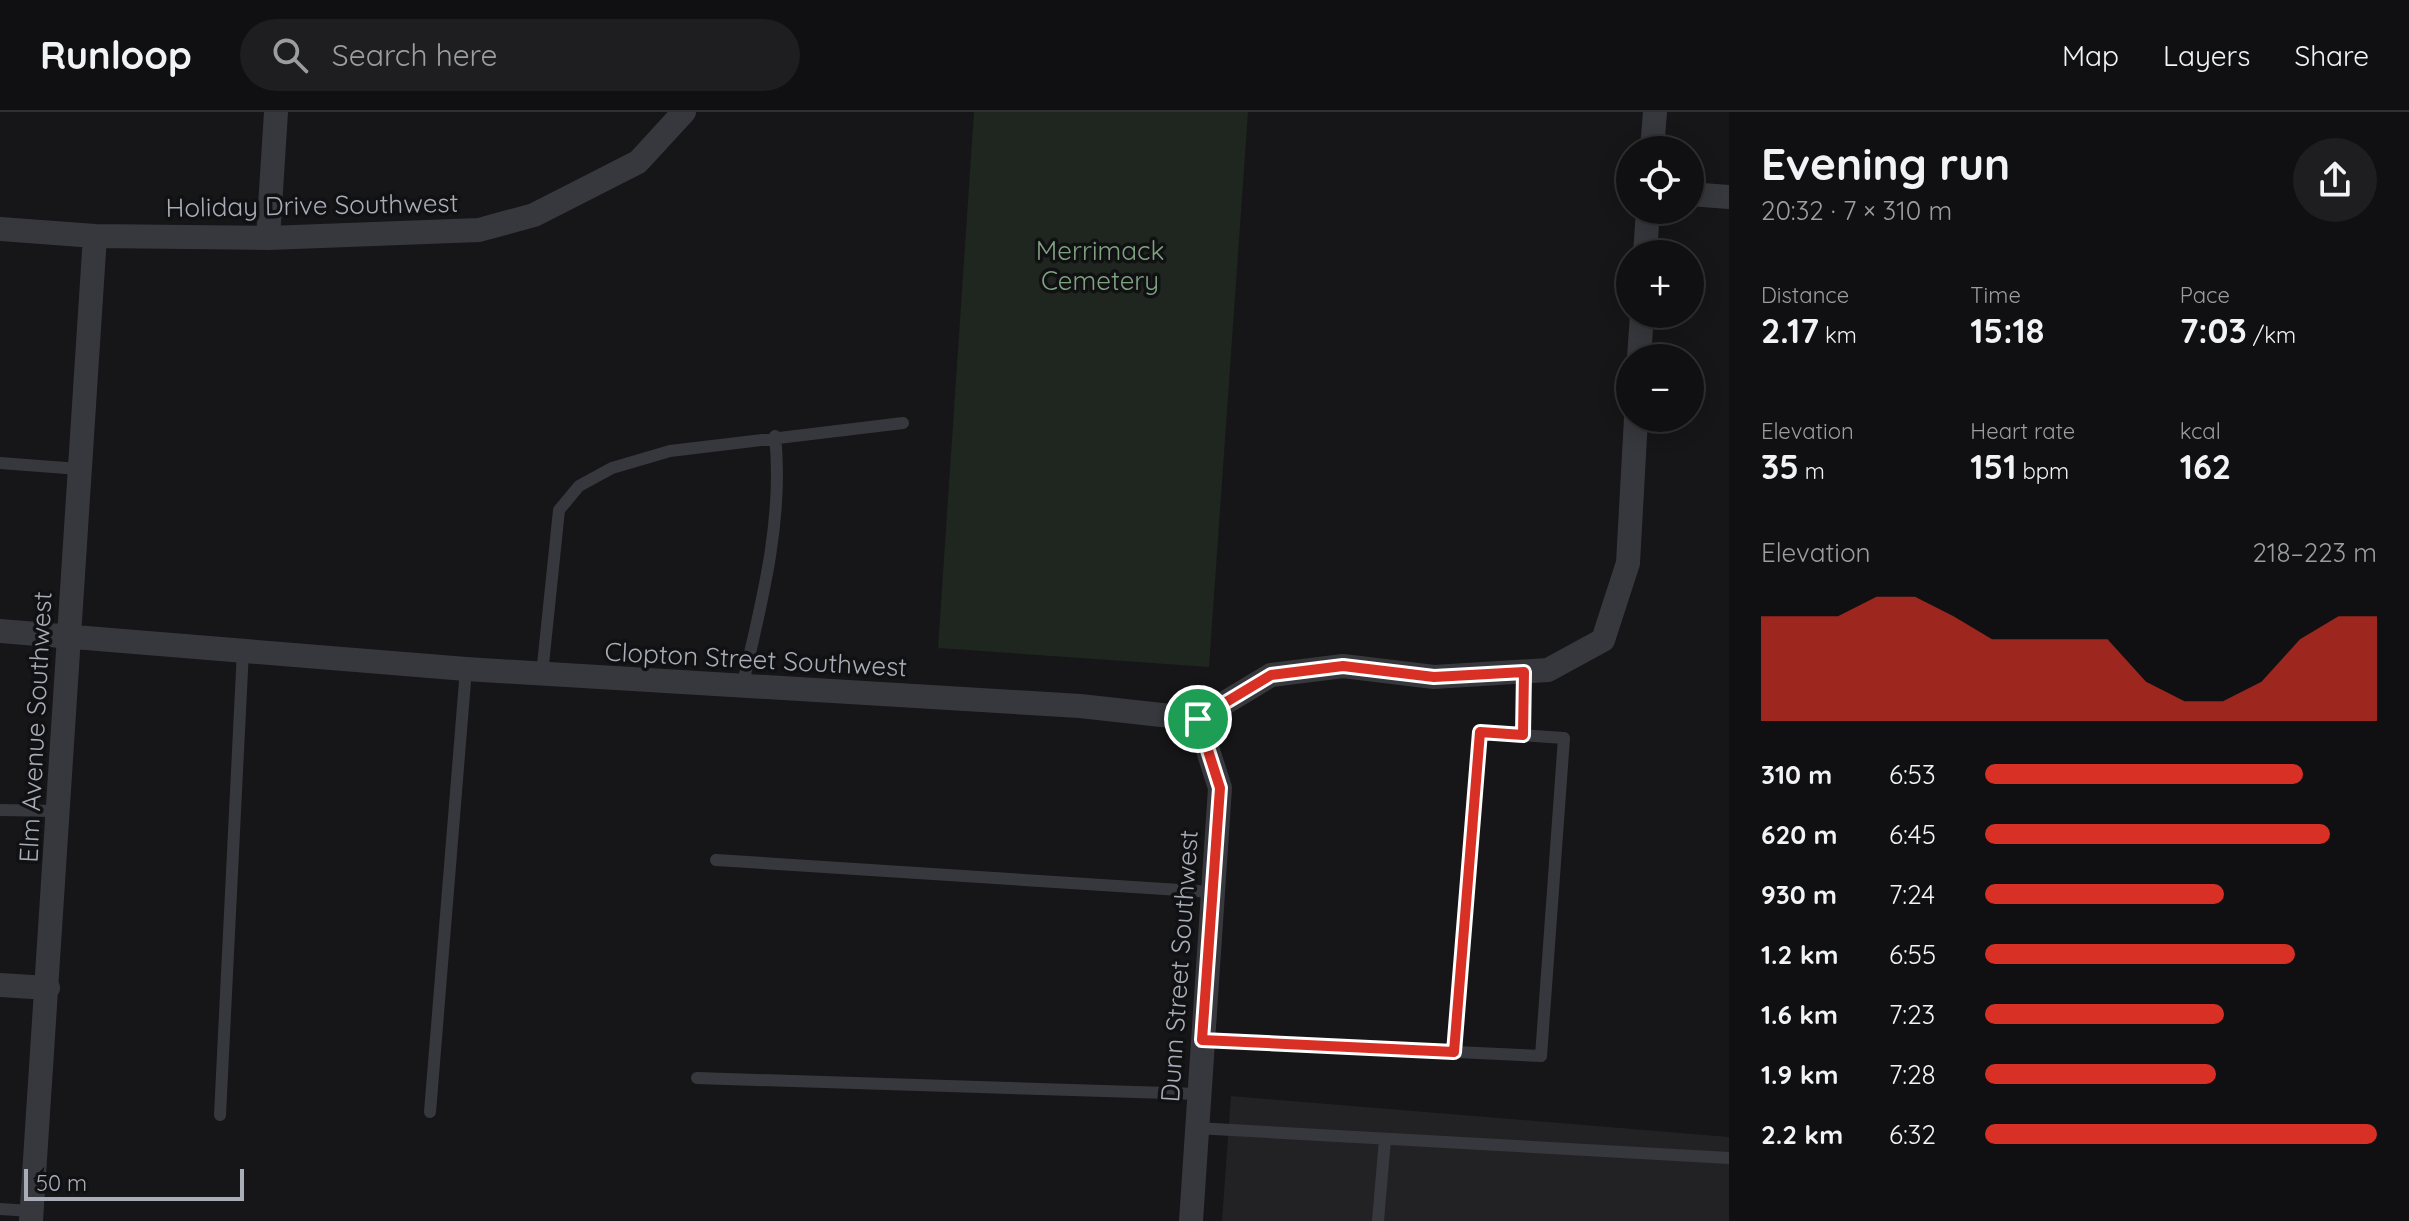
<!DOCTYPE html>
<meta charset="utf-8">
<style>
:root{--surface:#101012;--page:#1e1e20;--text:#f1f3f6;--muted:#9c9d9f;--line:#303032;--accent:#d93025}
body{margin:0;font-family:Quicksand,sans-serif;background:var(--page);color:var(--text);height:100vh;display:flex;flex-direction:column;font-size:30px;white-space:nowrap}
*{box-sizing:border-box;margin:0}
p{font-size:26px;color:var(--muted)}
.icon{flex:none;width:44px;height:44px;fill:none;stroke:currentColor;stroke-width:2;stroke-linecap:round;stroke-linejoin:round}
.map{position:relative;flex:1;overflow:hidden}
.panel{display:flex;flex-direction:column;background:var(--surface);width:680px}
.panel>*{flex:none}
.buttons{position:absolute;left:1616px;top:24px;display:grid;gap:16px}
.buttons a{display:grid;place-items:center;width:88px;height:88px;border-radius:50%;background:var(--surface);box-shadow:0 4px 20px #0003,0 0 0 2px var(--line);font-size:40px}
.scale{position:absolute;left:24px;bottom:20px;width:220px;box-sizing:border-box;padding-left:8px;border:4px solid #a8adb8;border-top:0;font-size:22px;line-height:28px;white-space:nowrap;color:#a8adb8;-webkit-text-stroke:6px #111113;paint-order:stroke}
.pin{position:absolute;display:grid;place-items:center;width:68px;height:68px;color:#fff;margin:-34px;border:4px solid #fff;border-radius:50%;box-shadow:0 2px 8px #0007}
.round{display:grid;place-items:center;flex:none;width:84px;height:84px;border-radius:42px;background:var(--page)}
.overview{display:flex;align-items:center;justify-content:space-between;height:136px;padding:0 32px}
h1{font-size:44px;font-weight:800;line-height:60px}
.stats{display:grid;grid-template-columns:repeat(3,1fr);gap:12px;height:136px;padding:8px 32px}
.stats div{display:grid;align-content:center}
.stats b{font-size:34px;font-weight:800}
.stats small{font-size:22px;font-weight:400}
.stats p{font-size:22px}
.chart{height:224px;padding:16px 32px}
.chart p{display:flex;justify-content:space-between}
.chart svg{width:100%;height:144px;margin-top:8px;fill:var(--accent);opacity:.7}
ul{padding:0 32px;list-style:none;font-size:26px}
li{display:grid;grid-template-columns:128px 96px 1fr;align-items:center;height:60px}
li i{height:20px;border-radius:10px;background:var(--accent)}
header{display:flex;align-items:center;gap:48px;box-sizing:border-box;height:112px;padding:0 40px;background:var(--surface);border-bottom:2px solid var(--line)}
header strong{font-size:38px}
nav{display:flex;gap:44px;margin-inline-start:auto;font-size:28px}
.search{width:560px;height:72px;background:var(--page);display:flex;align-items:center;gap:20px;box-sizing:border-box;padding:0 28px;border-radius:44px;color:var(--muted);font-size:30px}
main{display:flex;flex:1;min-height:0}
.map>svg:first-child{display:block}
.built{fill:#222225}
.green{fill:#1e261f}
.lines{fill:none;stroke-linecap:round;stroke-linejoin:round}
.service{stroke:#37383d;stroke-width:12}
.minor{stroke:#37383d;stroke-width:24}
.route-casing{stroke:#fff;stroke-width:16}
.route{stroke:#d93025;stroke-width:10}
.labels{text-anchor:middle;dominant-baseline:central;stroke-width:7;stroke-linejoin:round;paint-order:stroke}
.street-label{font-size:26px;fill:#a8adb8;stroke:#111113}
.park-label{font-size:26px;fill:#7fa381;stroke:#111113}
</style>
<header>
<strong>Runloop</strong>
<div class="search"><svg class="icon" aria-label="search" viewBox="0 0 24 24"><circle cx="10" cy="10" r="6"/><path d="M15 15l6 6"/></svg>Search here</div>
<nav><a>Map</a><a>Layers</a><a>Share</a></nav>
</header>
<main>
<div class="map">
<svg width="1729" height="1109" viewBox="0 0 1729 1109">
<rect width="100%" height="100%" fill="#161618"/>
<path class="built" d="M1231,984L1729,1025V1109H1222Z"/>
<path class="green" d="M974,0H1248L1209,555L938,536Z"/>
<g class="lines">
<path class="service" d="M0,351L79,357
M542,562L559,398L579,374L612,356L670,339L903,311
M742,575C761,494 784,407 775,324
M1523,623L1524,560
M0,698L57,699
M716,748L1211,780
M1202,928L1541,944L1564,626L1480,620L1454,940
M697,966L1199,982
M430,1000L466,557
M220,1003L243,538
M1196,1016L1729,1046
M0,1097L31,1099
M1378,1109L1385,1027"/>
<path class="minor" d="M1652,38L1655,0
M1690,82L1729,85
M0,117L95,124L268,126L479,118L534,103L638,50L684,0
M268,126L276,0
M1645,142L1648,98
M1639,246L1642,202
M0,519L466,557L1080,594L1198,607L1271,563L1343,554L1434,565L1548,558L1603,528L1628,451L1636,306
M0,873L48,876
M31,1109L95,124
M1191,1109L1220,676L1198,607"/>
</g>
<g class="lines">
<defs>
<path id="route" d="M1343,554L1434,565L1524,560L1523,623L1480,620L1454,940L1202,928L1220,676L1198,607L1271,563Z"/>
</defs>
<use href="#route" class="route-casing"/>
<use href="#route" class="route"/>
</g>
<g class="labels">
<g class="street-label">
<text transform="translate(312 93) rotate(-1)">Holiday Drive Southwest</text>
<text transform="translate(756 547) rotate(3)">Clopton Street Southwest</text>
<text transform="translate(35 615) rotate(-87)">Elm Avenue Southwest</text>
<text transform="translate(1179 854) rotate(-86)">Dunn Street Southwest</text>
</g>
<g class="park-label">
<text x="1100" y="138">Merrimack<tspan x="1100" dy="30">Cemetery</tspan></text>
</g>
</g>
</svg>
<div class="buttons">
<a><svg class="icon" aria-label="locate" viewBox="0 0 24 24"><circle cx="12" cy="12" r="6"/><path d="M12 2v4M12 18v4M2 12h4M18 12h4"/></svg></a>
<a>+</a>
<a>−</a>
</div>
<div class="scale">50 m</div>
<div class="pin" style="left:1198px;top:607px;background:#1e9e55"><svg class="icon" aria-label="arrive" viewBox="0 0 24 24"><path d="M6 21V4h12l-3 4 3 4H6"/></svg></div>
</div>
<section class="panel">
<div class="overview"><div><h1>Evening run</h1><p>20:32 · 7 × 310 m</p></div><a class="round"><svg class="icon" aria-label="share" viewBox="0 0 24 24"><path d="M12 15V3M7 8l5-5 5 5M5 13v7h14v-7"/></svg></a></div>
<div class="stats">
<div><p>Distance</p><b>2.17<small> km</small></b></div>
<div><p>Time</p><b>15:18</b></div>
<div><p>Pace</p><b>7:03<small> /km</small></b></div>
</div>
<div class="stats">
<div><p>Elevation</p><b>35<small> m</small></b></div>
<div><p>Heart rate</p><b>151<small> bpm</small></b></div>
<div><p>kcal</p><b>162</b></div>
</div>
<div class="chart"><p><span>Elevation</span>218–223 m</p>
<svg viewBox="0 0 160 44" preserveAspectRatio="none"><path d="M0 44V12L10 12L20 12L30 6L40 6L50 12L60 19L70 19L80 19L90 19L100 32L110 38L120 38L130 32L140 19L150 12L160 12V44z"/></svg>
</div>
<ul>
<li><b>310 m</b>6:53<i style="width:81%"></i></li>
<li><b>620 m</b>6:45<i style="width:88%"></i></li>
<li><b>930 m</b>7:24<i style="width:61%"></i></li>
<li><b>1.2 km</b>6:55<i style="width:79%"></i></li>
<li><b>1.6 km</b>7:23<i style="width:61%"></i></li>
<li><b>1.9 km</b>7:28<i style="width:59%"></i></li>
<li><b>2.2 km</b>6:32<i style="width:100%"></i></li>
</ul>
</section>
</main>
